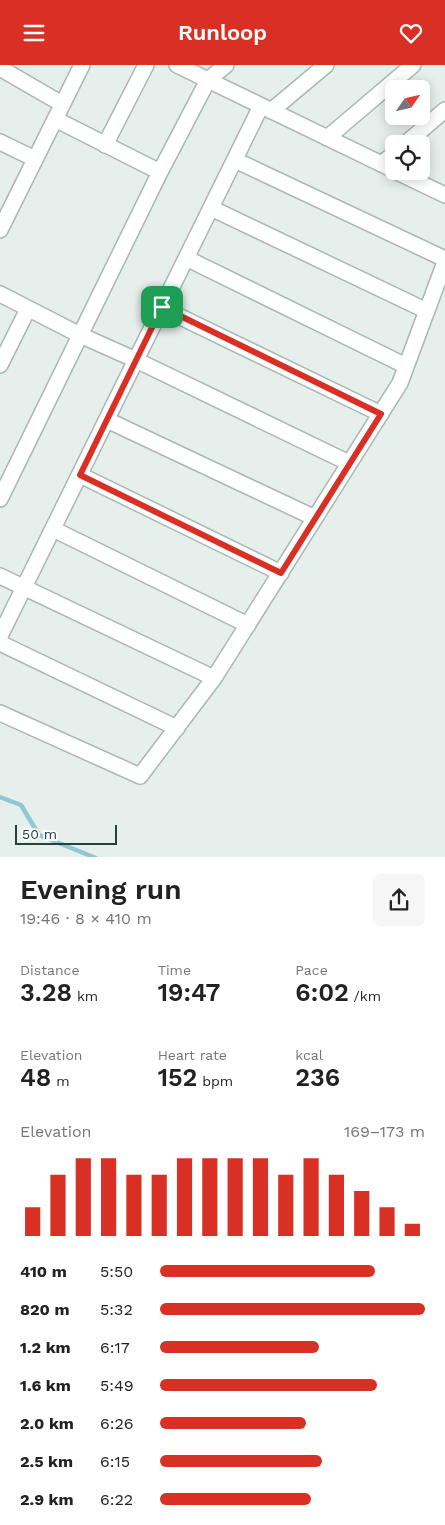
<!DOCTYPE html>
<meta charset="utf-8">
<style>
:root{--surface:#fff;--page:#f6f6f6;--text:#222;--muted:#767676;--accent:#d93025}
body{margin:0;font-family:"Work Sans",sans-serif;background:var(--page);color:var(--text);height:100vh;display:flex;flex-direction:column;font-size:19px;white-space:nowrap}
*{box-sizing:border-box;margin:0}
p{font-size:16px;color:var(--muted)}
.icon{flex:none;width:28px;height:28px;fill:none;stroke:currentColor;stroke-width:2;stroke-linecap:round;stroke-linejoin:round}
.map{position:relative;height:792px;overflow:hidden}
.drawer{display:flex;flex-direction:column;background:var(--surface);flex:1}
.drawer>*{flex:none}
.needle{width:32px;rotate:56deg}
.fabs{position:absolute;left:385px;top:15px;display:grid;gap:10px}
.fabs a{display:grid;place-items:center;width:45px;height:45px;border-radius:8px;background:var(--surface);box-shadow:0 2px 12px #0003;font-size:25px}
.scale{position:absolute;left:15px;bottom:12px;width:102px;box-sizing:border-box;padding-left:5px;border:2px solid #24423a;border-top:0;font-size:14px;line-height:18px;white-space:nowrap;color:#24423a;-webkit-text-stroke:4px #f7fbf9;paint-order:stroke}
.pin{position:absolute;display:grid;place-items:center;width:42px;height:42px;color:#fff;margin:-21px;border-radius:10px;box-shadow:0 2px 8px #0006}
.round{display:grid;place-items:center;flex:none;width:52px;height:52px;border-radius:8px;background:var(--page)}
.overview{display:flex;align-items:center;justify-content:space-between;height:85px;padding:0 20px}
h1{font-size:28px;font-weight:600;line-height:38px}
.figures{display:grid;grid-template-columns:repeat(3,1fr);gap:8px;height:85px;padding:5px 20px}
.figures div{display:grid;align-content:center}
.figures b{font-size:25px;font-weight:600}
.figures small{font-size:14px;font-weight:400}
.figures p{font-size:14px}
.chart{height:140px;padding:10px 20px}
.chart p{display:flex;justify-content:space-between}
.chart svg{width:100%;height:90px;margin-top:5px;stroke:var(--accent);stroke-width:6}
ul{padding:0 20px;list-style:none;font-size:16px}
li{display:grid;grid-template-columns:80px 60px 1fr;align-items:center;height:38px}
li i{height:12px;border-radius:6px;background:var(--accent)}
header{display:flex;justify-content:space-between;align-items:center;height:65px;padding:0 20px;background:var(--accent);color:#fff;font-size:22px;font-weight:600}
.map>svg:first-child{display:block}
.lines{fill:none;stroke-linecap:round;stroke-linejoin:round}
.stream{stroke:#8ec9d4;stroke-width:4.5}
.minor-casing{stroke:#a8b8b2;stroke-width:18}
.minor{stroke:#fff;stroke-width:15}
.route-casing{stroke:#fff;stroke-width:10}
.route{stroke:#d93025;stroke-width:6}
</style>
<header><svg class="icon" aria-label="menu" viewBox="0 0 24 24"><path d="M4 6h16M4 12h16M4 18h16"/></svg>Runloop<svg class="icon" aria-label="heart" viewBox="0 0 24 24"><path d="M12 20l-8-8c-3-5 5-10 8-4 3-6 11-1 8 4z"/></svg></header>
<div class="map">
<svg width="445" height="793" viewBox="0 0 445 793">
<rect width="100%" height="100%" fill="#e6efeb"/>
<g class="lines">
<path class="stream" d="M0,732L21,740L39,770L96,793"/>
<defs>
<path id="minor" d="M177,0L394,105
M0,3L62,39
M271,46L326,0
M55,54L160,107
M327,73L413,0
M0,77L35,94
M405,79L445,45
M105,80L146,0
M235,95L445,194
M381,99L394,89
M395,106L445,130
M211,143L427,246
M0,165L82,0
M186,193L406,301
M0,229L80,270L136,295L349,398
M162,243L381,349
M0,300L28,244
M107,355L315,453
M80,410L281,508
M0,434L160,107L208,15L226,0
M53,464L248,560
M0,511L214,613
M0,571L261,41
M0,578L177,663
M0,648L140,711L214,613L400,318L445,197"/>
</defs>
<use href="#minor" class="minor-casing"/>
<use href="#minor" class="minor"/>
</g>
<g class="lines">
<defs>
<path id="route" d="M162,242L381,349L281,508L80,410Z"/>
</defs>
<use href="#route" class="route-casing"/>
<use href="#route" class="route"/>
</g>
</svg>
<div class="fabs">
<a><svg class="needle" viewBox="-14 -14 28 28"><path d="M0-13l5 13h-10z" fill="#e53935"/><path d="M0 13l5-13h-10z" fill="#767676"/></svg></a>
<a><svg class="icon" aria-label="locate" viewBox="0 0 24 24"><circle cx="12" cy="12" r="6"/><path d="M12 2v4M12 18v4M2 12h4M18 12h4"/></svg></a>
</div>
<div class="scale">50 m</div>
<div class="pin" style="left:162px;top:242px;background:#1e9e55"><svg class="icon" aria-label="arrive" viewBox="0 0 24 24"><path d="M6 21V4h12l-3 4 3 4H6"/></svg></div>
</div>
<section class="drawer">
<div class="overview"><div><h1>Evening run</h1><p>19:46 · 8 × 410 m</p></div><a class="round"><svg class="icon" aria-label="share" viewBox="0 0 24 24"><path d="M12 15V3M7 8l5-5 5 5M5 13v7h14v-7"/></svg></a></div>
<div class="figures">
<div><p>Distance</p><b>3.28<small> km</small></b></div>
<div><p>Time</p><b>19:47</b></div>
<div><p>Pace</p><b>6:02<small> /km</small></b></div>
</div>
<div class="figures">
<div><p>Elevation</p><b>48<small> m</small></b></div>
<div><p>Heart rate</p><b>152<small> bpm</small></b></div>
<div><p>kcal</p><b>236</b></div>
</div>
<div class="chart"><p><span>Elevation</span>169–173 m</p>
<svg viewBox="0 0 160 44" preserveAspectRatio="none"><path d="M5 44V30M15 44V14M25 44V6M35 44V6M45 44V14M55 44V14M65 44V6M75 44V6M85 44V6M95 44V6M105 44V14M115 44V6M125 44V14M135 44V22M145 44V30M155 44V38"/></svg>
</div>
<ul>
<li><b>410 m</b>5:50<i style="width:81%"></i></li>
<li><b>820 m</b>5:32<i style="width:100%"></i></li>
<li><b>1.2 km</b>6:17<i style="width:60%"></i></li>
<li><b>1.6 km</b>5:49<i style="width:82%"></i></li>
<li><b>2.0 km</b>6:26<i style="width:55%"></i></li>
<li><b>2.5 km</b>6:15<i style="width:61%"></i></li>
<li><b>2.9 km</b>6:22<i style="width:57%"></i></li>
</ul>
</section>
